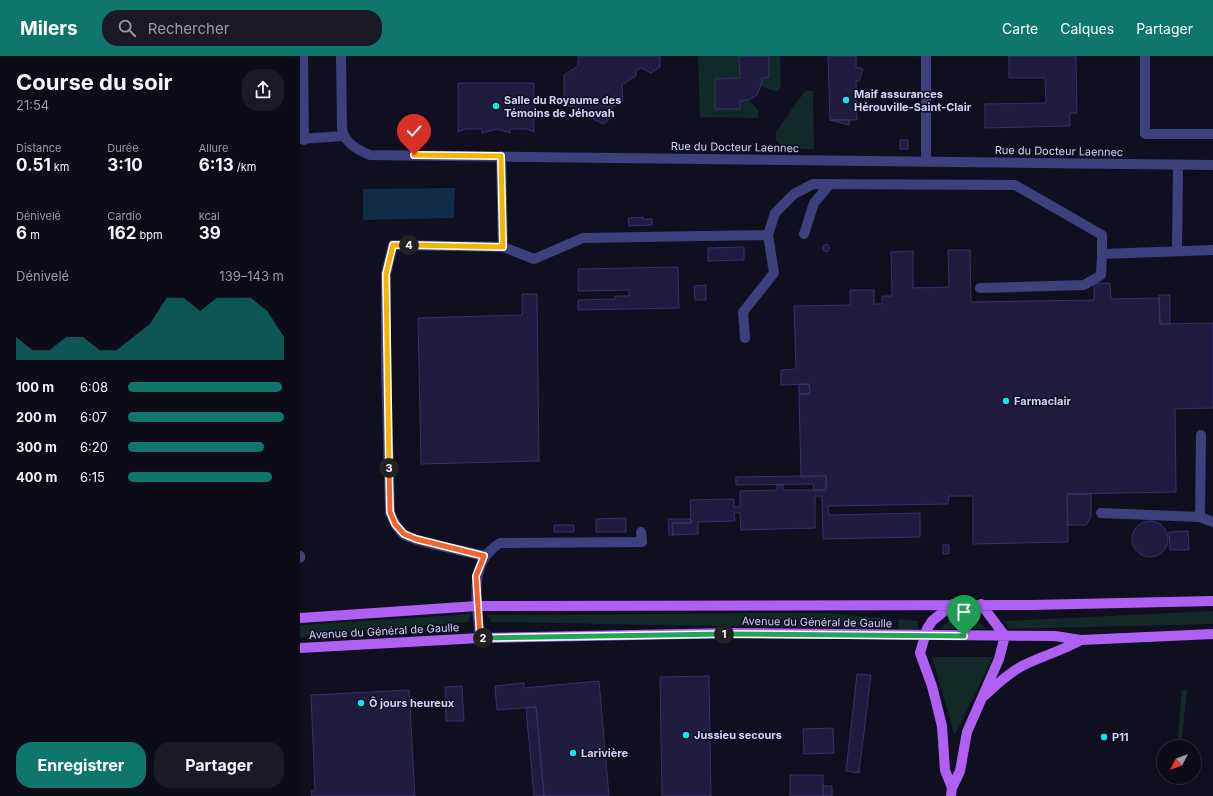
<!DOCTYPE html>
<html lang="fr">
<meta charset="utf-8">
<style>
:root{--surface:#0c0b18;--page:#1a1925;--text:#f1f3f6;--muted:#9a9ba2;--line:#2c2b37;--accent:#0f766e}
body{margin:0;font-family:Inter,sans-serif;background:var(--page);color:var(--text);height:100vh;display:flex;flex-direction:column;font-size:15px;white-space:nowrap}
*{box-sizing:border-box;margin:0}
p{font-size:13px;color:var(--muted)}
.icon{flex:none;width:22px;height:22px;fill:none;stroke:currentColor;stroke-width:2;stroke-linecap:round;stroke-linejoin:round}
.map{position:relative;flex:1;overflow:hidden}
.sheet{display:flex;flex-direction:column;background:var(--surface);width:300px}
.sheet>*{flex:none}
.needle{width:26px;rotate:229deg}
.tools{position:absolute;left:857px;top:684px;display:grid;gap:8px}
.tools a{display:grid;place-items:center;width:44px;height:44px;border-radius:50%;background:var(--surface);box-shadow:0 2px 10px #0003,0 0 0 1px var(--line);font-size:20px}
.pin{position:absolute;display:grid;place-items:center;width:34px;height:34px;color:#fff;margin:-41px -17px;border-radius:50% 50% 50% 0;rotate:-45deg;box-shadow:0 0 4px #0007}
.pin .icon{rotate:45deg}
.km{position:absolute;width:20px;height:20px;margin:-10px;border-radius:50%;background:#222;color:#fff;font-size:11px;line-height:20px;text-align:center}
.round{display:grid;place-items:center;flex:none;width:42px;height:42px;border-radius:16px;background:var(--page)}
.summary{display:flex;align-items:center;justify-content:space-between;height:68px;padding:0 16px}
h1{font-size:22px;font-weight:700;line-height:30px}
.figures{display:grid;grid-template-columns:repeat(3,1fr);gap:6px;height:68px;padding:4px 16px}
.figures div{display:grid;align-content:center}
.figures b{font-size:17px;font-weight:700}
.figures small{font-size:11px;font-weight:400}
.figures p{font-size:11px}
.chart{height:112px;padding:8px 16px}
.chart p{display:flex;justify-content:space-between}
.chart svg{width:100%;height:72px;margin-top:4px;fill:var(--accent);opacity:.7}
.button{display:flex;gap:8px;margin-top:auto;padding:8px 16px}
.button a{flex:1;height:46px;border-radius:16px;background:var(--accent);color:#fff;font-size:16px;font-weight:700;line-height:46px;text-align:center}
.button a+a{background:var(--page);color:var(--text)}
ul{padding:0 16px;list-style:none;font-size:13px}
li{display:grid;grid-template-columns:64px 48px 1fr;align-items:center;height:30px}
li i{height:10px;border-radius:5px;background:var(--accent)}
header{display:flex;align-items:center;gap:24px;box-sizing:border-box;height:56px;padding:0 20px;background:var(--accent);color:#fff}
header strong{font-size:19px}
nav{display:flex;gap:22px;margin-inline-start:auto;font-size:14px}
.search{width:280px;height:36px;background:var(--page);display:flex;align-items:center;gap:10px;box-sizing:border-box;padding:0 14px;border-radius:16px;color:var(--muted);font-size:15px}
main{display:flex;flex:1;min-height:0}
.map>svg:first-child{display:block}
.green{fill:#122927}
.water{fill:#122b46}
.building{fill:#201c40;stroke:#36306a}
.lines{fill:none;stroke-linecap:round;stroke-linejoin:round}
.minor{stroke:#3d407c;stroke-width:10}
.major{stroke:#af60f3;stroke-width:10}
.split-1-casing{stroke:#fff;stroke-width:8}
.split-2-casing{stroke:#fff;stroke-width:8}
.split-3-casing{stroke:#fff;stroke-width:8}
.split-4-casing{stroke:#fff;stroke-width:8}
.split-5-casing{stroke:#fff;stroke-width:8}
.split-1{stroke:#22a559;stroke-width:5}
.split-2{stroke:#22a559;stroke-width:5}
.split-3{stroke:#f0652b;stroke-width:5}
.split-4{stroke:#f5b400;stroke-width:5}
.split-5{stroke:#f5b400;stroke-width:5}
.poi-dot{fill:#11e6e8;stroke:#100f20;stroke-width:1.5}
.labels{text-anchor:middle;dominant-baseline:central;stroke-width:3;stroke-linejoin:round;paint-order:stroke}
.poi-label{font-size:11px;font-weight:bold;fill:#d2d1fc;stroke:#100f20;text-anchor:start}
.street-label{font-size:11px;fill:#d2d1fc;stroke:#100f20}
</style>
<header>
<strong>Milers</strong>
<div class="search"><svg class="icon" aria-label="search" viewBox="0 0 24 24"><circle cx="10" cy="10" r="6"/><path d="M15 15l6 6"/></svg>Rechercher</div>
<nav><a>Carte</a><a>Calques</a><a>Partager</a></nav>
</header>
<main>
<section class="sheet">
<div class="summary"><div><h1>Course du soir</h1><p>21:54</p></div><a class="round"><svg class="icon" aria-label="share" viewBox="0 0 24 24"><path d="M12 15V3M7 8l5-5 5 5M5 13v7h14v-7"/></svg></a></div>
<div class="figures">
<div><p>Distance</p><b>0.51<small> km</small></b></div>
<div><p>Durée</p><b>3:10</b></div>
<div><p>Allure</p><b>6:13<small> /km</small></b></div>
</div>
<div class="figures">
<div><p>Dénivelé</p><b>6<small> m</small></b></div>
<div><p>Cardio</p><b>162<small> bpm</small></b></div>
<div><p>kcal</p><b>39</b></div>
</div>
<div class="chart"><p><span>Dénivelé</span>139–143 m</p>
<svg viewBox="0 0 160 44" preserveAspectRatio="none"><path d="M0 44V30L10 38L20 38L30 30L40 30L50 38L60 38L70 30L80 22L90 6L100 6L110 14L120 6L130 6L140 6L150 14L160 30V44z"/></svg>
</div>
<ul>
<li><b>100 m</b>6:08<i style="width:99%"></i></li>
<li><b>200 m</b>6:07<i style="width:100%"></i></li>
<li><b>300 m</b>6:20<i style="width:87%"></i></li>
<li><b>400 m</b>6:15<i style="width:92%"></i></li>
</ul>
<div class="button"><a>Enregistrer</a><a>Partager</a></div>
</section>
<div class="map">
<svg width="913" height="740" viewBox="0 0 913 740">
<rect width="100%" height="100%" fill="#100f20"/>
<path class="green" d="M398,0H439L440,22L415,23V53H440V45L449,44L458,54V62L400,61Z
M469,0H480L481,30L477,36L461,30L462,22L469,21Z
M505,35H513L514,93H483L476,84V76Z
M913,555V568L709,573L704,565Z
M527,557L590,563V573L192,566L187,559Z
M171,558L168,566L0,581V569Z
M663,562L678,566L688,573H640C647,565 653,563 663,562Z
M599,563L618,565V573H598Z
M632,601H693L657,675L654,678Z
M882,634H887L881,691H877Z"/>
<path class="water" d="M155,132L154,162L63,164V133Z"/>
<path class="building" d="M278,0H360V11L351,17L341,12L336,15V20L322,29L323,45L308,54V65L303,68L264,47V19L278,10Z
M439,0H469V21L462,22L461,30L457,39L449,44L440,45V53H415V23L440,22Z
M528,0H556V11L563,13L559,25H556L557,64H530Z
M709,0H776L777,57H770V70L685,72V48L746,47L745,22H709Z
M158,27H234V76L227,73H210V77L197,73L182,77V73H165L158,76Z
M530,64H550L549,69Z
M600,84H608V93H600Z
M343,161V163H352V169L329,170L328,162Z
M522.5 192a3.5 3.5 0 1 1 7 0a3.5 3.5 0 1 1-7 0Z
M444,191V204L408,205V192Z
M648,194H670L671,246L794,244V227H810L811,243L859,242L860,268L913,267V352L875,353L876,436L767,438L768,486L673,488V440H649L648,448L528,450L529,459L620,457V481L523,483L522,440H515V472L441,474L440,457H434L435,465L398,466V478L373,479L372,467H391L390,444L434,443V451H440V435L477,434V429H483V434H526V420L501,421L499,338H510L509,328L481,329V314L496,313L494,250L550,249V234H574V248H582V240H592L591,196L613,195V232L649,231Z
M378,211L379,252L278,254V244L315,243V240H329V234L278,235V213Z
M406,229V244H395L394,230Z
M222,238H237L239,405L121,408L118,262L222,259Z
M859,239H870V268H860Z
M499,328H509L510,338H499Z
M501,420H526V434L514,435L513,428L436,429V421Z
M767,438H791V461L786,469H768Z
M326,462V476H296V463Z
M368,463H391V467H372L373,479H369Z
M832 483a18 18 0 1 1 36 0a18 18 0 1 1-36 0Z
M254,469H274V476H254Z
M888,475L889,494H870L869,476Z
M643,489H649V498H643Z
M557,618L571,619L559,717L546,715Z
M409,620L411,740H362L360,621Z
M299,625L309,740H244L236,651L197,654L195,630L224,627V632Z
M162,630L164,665H146L145,631Z
M109,634L115,740H12L11,735L15,734L11,639Z
M236,651L244,740H234L226,652Z
M533,672L534,697L504,698L503,673Z
M490,719H523V740H490Z
M523,730H532V740H523Z"/>
<g class="lines">
<path class="minor" d="M3,0L4,84
M41,0L42,74C46,88 58,94 70,99L913,109
M626,0V106
M845,0V78H913
M0,83L43,80
M201,100L203,191
M504,178L514,147L530,128
M877,195L878,109
M680,232L784,229L801,219L802,198
M445,282L443,256L474,217L468,179
M801,457L900,461L913,466
M900,461L901,379
M0,500V502
M184,500C170,496 111,485 103,478C97,472 93,464 90,457L86,310V218L93,189L203,191L234,203L283,182L468,179L475,157L494,138L513,128L715,129L802,179V198L913,194
M180,582C177,549 167,507 200,487L342,486L341,476"/>
<path class="major" d="M0,562L177,550L731,549L913,545
M0,592L180,582L434,577L755,580L781,584L913,578
M683,641C695,630 707,618 722,610C741,600 762,595 781,584
M652,732L645,714L642,670L632,630L620,597L627,573L632,565L653,548
M651,740L652,732L660,715L667,676L699,603L705,580L681,548"/>
</g>
<g class="lines">
<defs>
<path id="split-1" d="M424,578L664,580"/>
<path id="split-2" d="M183,582L424,578"/>
<path id="split-3" d="M89,412L90,456L95,468L104,478L116,483L184,500L176,520L180,582H183"/>
<path id="split-4" d="M89,412L86,218L93,189H109"/>
<path id="split-5" d="M109,189L203,191L201,100L114,99"/>
</defs>
<use href="#split-1" class="split-1-casing"/>
<use href="#split-2" class="split-2-casing"/>
<use href="#split-3" class="split-3-casing"/>
<use href="#split-4" class="split-4-casing"/>
<use href="#split-5" class="split-5-casing"/>
<use href="#split-1" class="split-1"/>
<use href="#split-2" class="split-2"/>
<use href="#split-3" class="split-3"/>
<use href="#split-4" class="split-4"/>
<use href="#split-5" class="split-5"/>
</g>
<g class="poi-dot">
<circle cx="546" cy="44" r="4"/>
<circle cx="196" cy="50" r="4"/>
<circle cx="706" cy="345" r="4"/>
<circle cx="61" cy="647" r="4"/>
<circle cx="386" cy="679" r="4"/>
<circle cx="804" cy="681" r="4"/>
<circle cx="273" cy="697" r="4"/>
</g>
<g class="labels">
<g class="poi-label">
<text x="554" y="38">Maif assurances<tspan x="554" dy="13">Hérouville-Saint-Clair</tspan></text>
<text x="204" y="44">Salle du Royaume des<tspan x="204" dy="13">Témoins de Jéhovah</tspan></text>
<text x="714" y="345">Farmaclair</text>
<text x="69" y="647">Ô jours heureux</text>
<text x="394" y="679">Jussieu secours</text>
<text x="812" y="681">P11</text>
<text x="281" y="697">Larivière</text>
</g>
<g class="street-label">
<text transform="translate(435 91) rotate(1)">Rue du Docteur Laennec</text>
<text transform="translate(759 95) rotate(1)">Rue du Docteur Laennec</text>
<text transform="translate(517 566) rotate(1)">Avenue du Général de Gaulle</text>
<text transform="translate(84 575) rotate(-3)">Avenue du Général de Gaulle</text>
</g>
</g>
</svg>
<div class="tools">
<a><svg class="needle" viewBox="-14 -14 28 28"><path d="M0-13l5 13h-10z" fill="#e53935"/><path d="M0 13l5-13h-10z" fill="#9a9ba2"/></svg></a>
</div>
<div class="pin" style="left:664px;top:580px;background:#1e9e55"><svg class="icon" aria-label="arrive" viewBox="0 0 24 24"><path d="M6 21V4h12l-3 4 3 4H6"/></svg></div>
<div class="pin" style="left:114px;top:99px;background:#d93025"><svg class="icon" aria-label="check" viewBox="0 0 24 24"><path d="M5 12l5 5 9-10"/></svg></div>
<b class="km" style="left:424px;top:578px">1</b>
<b class="km" style="left:183px;top:582px">2</b>
<b class="km" style="left:89px;top:412px">3</b>
<b class="km" style="left:109px;top:189px">4</b>
</div>
</main>
